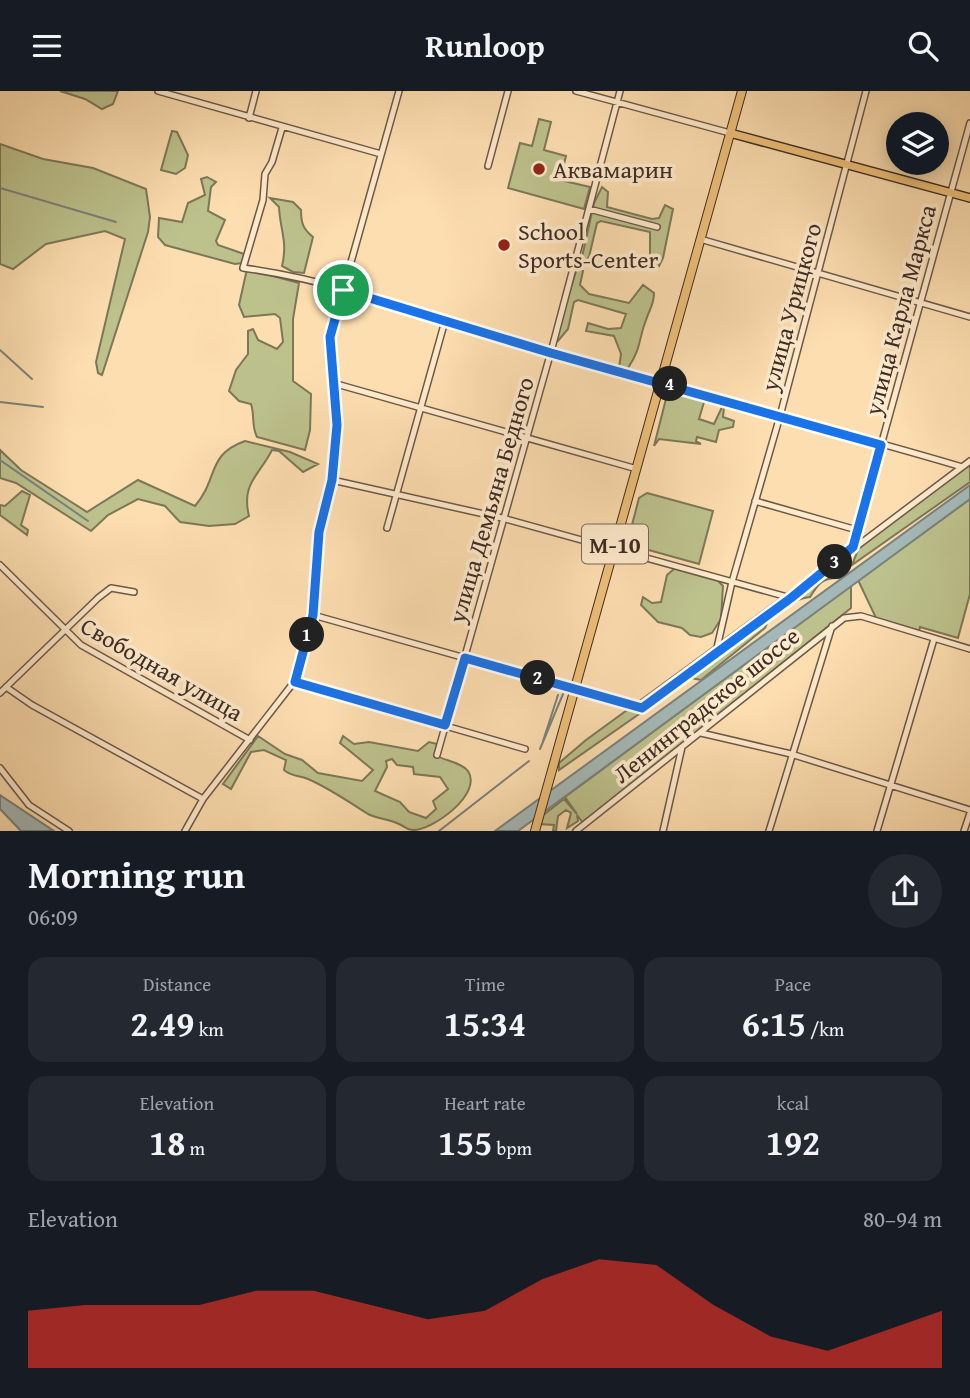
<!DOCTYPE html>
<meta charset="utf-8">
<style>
:root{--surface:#171b24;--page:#242831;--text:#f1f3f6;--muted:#9ea1a6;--accent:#d93025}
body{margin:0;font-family:"Gentium Book Plus",serif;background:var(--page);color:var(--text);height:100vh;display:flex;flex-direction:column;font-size:26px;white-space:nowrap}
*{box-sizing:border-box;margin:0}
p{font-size:23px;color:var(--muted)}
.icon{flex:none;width:38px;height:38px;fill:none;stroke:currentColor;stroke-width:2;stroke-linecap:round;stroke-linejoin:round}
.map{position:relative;height:740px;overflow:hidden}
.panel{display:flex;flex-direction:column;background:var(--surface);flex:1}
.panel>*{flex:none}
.tools{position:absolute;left:886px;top:21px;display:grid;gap:14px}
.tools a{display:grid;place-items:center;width:63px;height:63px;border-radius:50%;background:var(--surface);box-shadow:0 4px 18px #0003;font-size:35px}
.pin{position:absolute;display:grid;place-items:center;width:60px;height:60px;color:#fff;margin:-30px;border:4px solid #fff;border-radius:50%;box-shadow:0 2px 7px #0007}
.km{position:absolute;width:35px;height:35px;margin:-18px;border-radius:50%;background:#222;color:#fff;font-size:19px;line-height:35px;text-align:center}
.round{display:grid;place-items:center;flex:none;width:74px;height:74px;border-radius:37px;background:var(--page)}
.overview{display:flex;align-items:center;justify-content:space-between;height:119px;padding:0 28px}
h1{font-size:38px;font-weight:600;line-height:52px}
.figures{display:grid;grid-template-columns:repeat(3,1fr);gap:10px;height:119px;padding:7px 28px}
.figures div{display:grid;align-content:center;border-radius:18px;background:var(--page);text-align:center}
.figures b{font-size:35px;font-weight:600}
.figures small{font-size:19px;font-weight:400}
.figures p{font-size:19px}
.chart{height:196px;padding:14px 28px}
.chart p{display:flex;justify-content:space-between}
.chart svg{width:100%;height:126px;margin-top:7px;fill:var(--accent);opacity:.7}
header{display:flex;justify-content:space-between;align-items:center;height:91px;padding:0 28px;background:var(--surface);font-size:32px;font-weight:600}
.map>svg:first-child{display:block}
.green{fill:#bdc28d;stroke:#7d7759;stroke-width:2;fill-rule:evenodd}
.water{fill:#a4b9b7;stroke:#7b817d;stroke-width:2}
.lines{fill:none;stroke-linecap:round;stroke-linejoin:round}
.stream{stroke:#7b817d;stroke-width:2}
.minor-casing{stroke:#6d5848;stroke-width:8}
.major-casing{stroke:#3d2c25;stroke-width:10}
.highway-casing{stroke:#3d2c25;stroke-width:10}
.minor{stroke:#feeacc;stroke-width:5}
.major{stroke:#eebf78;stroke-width:7}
.highway{stroke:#eebf78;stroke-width:8}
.route-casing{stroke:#fff;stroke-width:14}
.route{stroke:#1a73e8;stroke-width:9}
.poi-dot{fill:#8f2418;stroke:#feeacc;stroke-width:2.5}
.labels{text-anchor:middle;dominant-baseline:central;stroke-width:7;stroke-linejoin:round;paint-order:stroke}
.shield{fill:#feeacc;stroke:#776557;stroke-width:2}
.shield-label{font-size:23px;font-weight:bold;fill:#3d2c25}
.poi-label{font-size:24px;fill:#3d2c25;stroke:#feeacc;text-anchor:start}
.street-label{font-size:24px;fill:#3d2c25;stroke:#feeacc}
</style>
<header><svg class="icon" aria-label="menu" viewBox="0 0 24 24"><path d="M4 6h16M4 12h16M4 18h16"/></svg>Runloop<svg class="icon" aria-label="search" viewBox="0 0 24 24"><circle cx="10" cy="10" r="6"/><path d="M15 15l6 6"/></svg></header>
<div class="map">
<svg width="970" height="740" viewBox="0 0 970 740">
<rect width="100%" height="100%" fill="#fddeb0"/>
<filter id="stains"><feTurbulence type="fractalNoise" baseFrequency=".00286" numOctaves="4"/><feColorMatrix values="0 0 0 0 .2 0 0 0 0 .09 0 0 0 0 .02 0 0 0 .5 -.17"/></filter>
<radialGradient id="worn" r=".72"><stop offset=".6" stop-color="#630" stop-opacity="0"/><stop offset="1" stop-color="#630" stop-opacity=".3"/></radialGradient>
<path class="green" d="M60,0H118L113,13L102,18L85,8Z
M539,28L551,31L544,59L566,65L560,89L590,96L584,118L508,97L520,52L532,55Z
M172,40L177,41L188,64L185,77L176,83L161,79Z
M0,53L43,68L93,77L146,98L150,126L148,141L102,284L98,282L96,271L125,148L105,140L46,153L13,178L0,173Z
M207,86L216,91L211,96L208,120L225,129L216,150L218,154L244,163L242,172L235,173L165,154L158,146L159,127L182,131L188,112L205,104L201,88Z
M602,96L608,101L607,116L652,128L659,127L665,114L673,118L663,167L659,175L650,173V141L601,130L597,132L589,166L585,170L582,166L594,112Z
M270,107L293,111L301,119C301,132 303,138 313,146L304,182L293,181L282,175C288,150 280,139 279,116Z
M580,177L583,180L580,194L589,203L629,212L643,194L654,202C654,214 649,219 646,229C638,249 642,256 628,277H619L621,263L614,245L586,240L588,232L608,238L621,237L626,223L578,209L574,211L568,238L558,250L556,246L576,180Z
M247,178L299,192L293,228V290L311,303L310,339L305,359L257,346C251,334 255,325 251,313L239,310L229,300L236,279L248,263V240L253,238L258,249L277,258L283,251L280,227L275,223L244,226L239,214Z
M668,300L711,308V311H704L699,328L714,333L722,316H724L723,326L734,330L733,336L719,339L716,351L697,346L696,350L701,353L659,348L654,355Z
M245,350L290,361L318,373L303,381L279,360L272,359C259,385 241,392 249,425L235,433L209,435L180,431L165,415L138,408L108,424L91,440L16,392L0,387V359L21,379L87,421L138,389L195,415C219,387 206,364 245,350Z
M970,374V391L852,474L860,454Z
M22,400L30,404L21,434L28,439L27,444L0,424V414L5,415Z
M647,402L713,420L699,473L627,453L639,407Z
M970,408V503L958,547L920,536L919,541L876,527L858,489Z
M829,472L841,477V487C822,486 818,493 810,506C796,507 769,522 765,537L701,589L691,587L685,591L559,679V672L586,649Z
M675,477L717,489L723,495L721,528L712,542L701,546L690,544L682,537L658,531L641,514L643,506L652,512L661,511L667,484Z
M851,494V517L583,732L577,724L578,730L567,737L571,722L566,719L558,725L556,740H553L554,734L539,733L542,725L564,708L577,723L565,706Z
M258,645L285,663L302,669L318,682L362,690L373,679L340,652L343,645L354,653L369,651L418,660L429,651L437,653L435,664C445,670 461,671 468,680C483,703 433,739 413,739C407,739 404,735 399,733C389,728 378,728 368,723C349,711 329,697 308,688C299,684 292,686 284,679L286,669L264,659L251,661L231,698L223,693ZM392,668L397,674L413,676L414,683L440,686L448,698L433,710L436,718L426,727L409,721L400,711L375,700L387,676L386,670Z"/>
<path class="water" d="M970,394V408L518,740H495Z
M0,704L54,740H21L0,718Z"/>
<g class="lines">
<path class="stream" d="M0,97L116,131
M0,259L32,288
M0,311L43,316
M0,369L88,430
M543,650L558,604
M540,658L563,603
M439,740L529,670"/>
<defs>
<path id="minor" d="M158,0L381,63
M576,0L730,42
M249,27L256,0
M282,37L272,71L265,83L263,109L243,177C347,191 448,232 549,262C686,302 825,335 962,376
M488,75L508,0
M589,118L657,136
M700,148L970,226
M333,292L637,378
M332,389L502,427L791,507
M755,410L857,439
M387,437L445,230
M853,456L970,32
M0,474L81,554L250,649
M313,524L642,617L970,370
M716,561L732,491L780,325L866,0
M294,591L525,658
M6,596L32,614L203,708
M0,602L98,507L111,497L134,501
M701,642L791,663L970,719
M437,664L552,257L620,0
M0,677L29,714L69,740
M185,740L203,708L294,591L313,524L319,441L332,389L337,334L330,246L399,0
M576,740L844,527L861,525L970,558
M663,740L682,656
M769,740L832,535
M877,740L934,548
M964,740L970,722"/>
<path id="major" d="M730,42L970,107"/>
<path id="highway" d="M535,740L742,0"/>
</defs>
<use href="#minor" class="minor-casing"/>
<use href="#major" class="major-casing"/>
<use href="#highway" class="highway-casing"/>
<use href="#minor" class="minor"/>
<use href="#major" class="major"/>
<use href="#highway" class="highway"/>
</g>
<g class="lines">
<defs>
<path id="route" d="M343,199L551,262L881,354L853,456L791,507L642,617L465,567L445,634L295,591L313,524L319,441L332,389L337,334L330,246Z"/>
</defs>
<use href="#route" class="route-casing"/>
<use href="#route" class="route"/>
</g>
<g class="poi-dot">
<circle cx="539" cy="78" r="7"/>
<circle cx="504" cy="154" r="7"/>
</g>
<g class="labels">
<rect class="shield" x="582" y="433.5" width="66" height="39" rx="5"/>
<g class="shield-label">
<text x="615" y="453">М-10</text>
</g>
<g class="poi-label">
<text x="553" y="78">Аквамарин</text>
<text x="518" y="140">School<tspan x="518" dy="28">Sports-Center</tspan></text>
</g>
<g class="street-label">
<text transform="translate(791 216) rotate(-75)">улица Урицкого</text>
<text transform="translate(900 219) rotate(-75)">улица Карла Маркса</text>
<text transform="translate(491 409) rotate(-74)">улица Демьяна Бедного</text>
<text transform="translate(162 578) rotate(30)">Свободная улица</text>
<text transform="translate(706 614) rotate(-39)">Ленинградское шоссе</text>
</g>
</g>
<rect width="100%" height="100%" filter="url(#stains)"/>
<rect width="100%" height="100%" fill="url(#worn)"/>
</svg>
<div class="tools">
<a><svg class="icon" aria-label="layers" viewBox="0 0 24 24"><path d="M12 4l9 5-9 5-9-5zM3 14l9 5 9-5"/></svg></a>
</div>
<div class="pin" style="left:343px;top:199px;background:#1e9e55"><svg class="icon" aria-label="arrive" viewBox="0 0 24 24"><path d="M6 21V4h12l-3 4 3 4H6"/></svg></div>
<b class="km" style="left:307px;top:544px">1</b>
<b class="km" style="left:538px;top:587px">2</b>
<b class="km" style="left:835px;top:471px">3</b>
<b class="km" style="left:670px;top:293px">4</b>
</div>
<section class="panel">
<div class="overview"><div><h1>Morning run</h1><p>06:09</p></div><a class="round"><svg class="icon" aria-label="share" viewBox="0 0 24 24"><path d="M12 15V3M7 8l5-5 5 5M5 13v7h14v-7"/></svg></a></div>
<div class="figures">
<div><p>Distance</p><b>2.49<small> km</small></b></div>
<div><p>Time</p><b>15:34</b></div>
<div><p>Pace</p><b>6:15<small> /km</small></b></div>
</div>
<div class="figures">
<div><p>Elevation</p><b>18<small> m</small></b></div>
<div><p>Heart rate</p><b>155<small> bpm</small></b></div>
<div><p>kcal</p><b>192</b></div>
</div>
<div class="chart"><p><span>Elevation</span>80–94 m</p>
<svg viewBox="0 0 160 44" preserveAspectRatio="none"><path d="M0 44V24L10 22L20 22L30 22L40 17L50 17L60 22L70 27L80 24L90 13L100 6L110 8L120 22L130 33L140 38L150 31L160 24V44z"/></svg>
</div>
</section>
